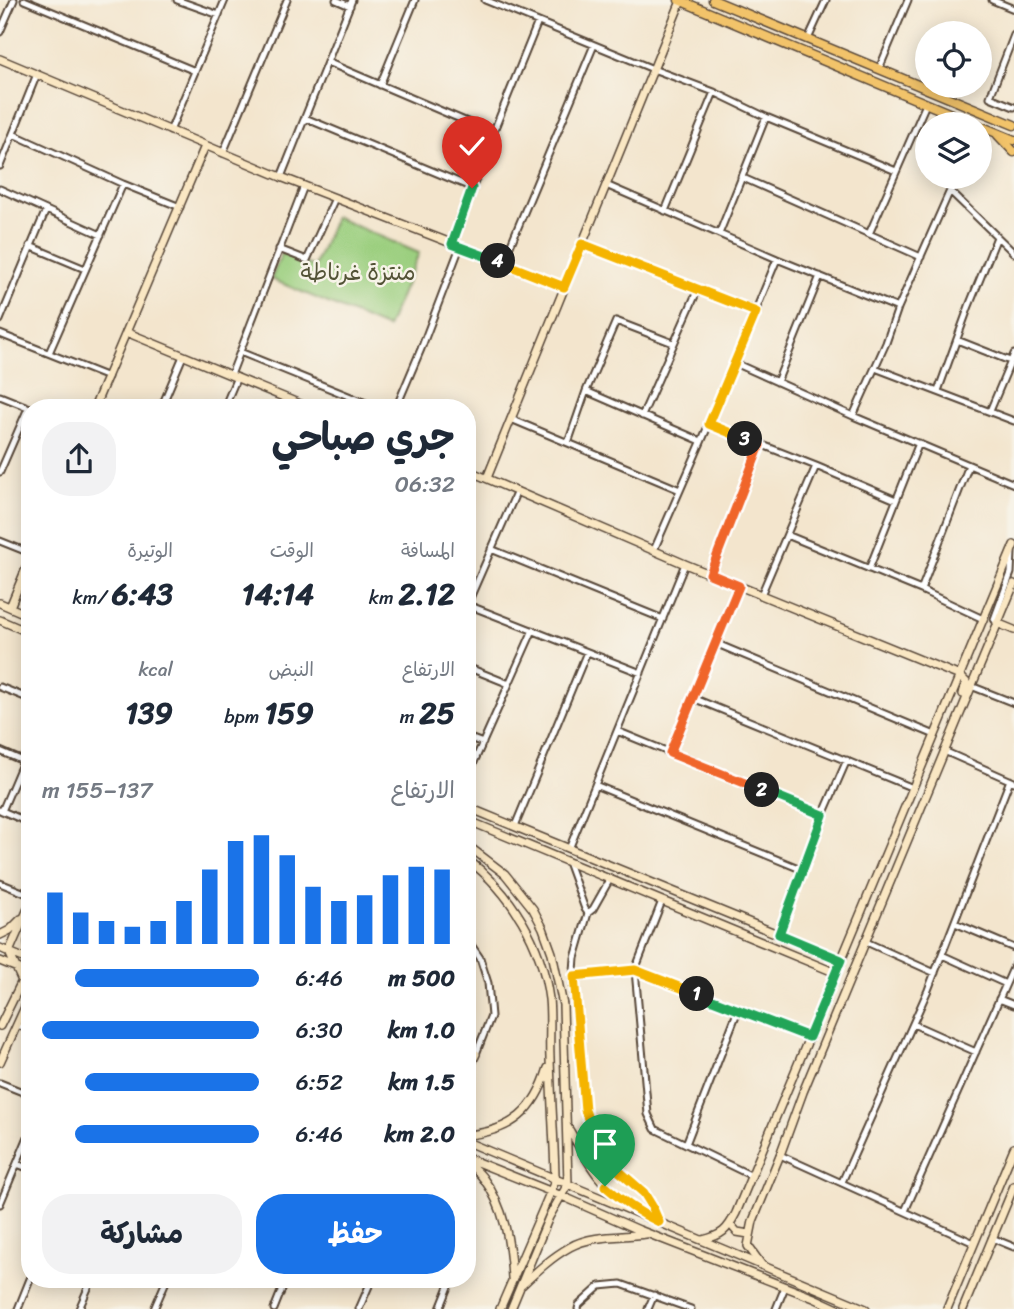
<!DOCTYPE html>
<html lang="ar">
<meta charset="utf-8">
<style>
:root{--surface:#fff;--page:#f2f2f3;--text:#1f2937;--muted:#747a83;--accent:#1a73e8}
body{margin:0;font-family:Sriracha,"Playpen Sans Arabic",sans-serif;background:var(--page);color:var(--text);direction:rtl;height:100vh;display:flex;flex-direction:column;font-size:26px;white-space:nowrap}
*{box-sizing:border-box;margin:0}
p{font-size:23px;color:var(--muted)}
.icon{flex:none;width:38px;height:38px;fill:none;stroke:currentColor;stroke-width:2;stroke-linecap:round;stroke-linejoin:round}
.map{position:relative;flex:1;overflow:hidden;direction:ltr}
.side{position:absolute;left:21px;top:399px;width:455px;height:889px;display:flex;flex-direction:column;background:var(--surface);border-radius:28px;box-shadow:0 4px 18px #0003;direction:rtl}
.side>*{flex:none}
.tools{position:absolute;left:915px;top:21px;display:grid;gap:14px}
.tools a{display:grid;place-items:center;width:77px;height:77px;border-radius:50%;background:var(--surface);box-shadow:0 4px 18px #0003;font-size:35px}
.pin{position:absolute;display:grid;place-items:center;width:60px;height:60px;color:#fff;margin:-72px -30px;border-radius:50% 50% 50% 0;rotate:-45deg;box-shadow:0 0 7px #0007}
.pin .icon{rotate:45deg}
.km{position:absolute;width:35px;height:35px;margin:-18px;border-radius:50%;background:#222;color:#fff;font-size:19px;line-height:35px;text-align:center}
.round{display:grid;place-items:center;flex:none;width:74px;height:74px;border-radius:28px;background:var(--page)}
.summary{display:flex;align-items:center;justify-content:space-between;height:119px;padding:0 21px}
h1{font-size:38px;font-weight:700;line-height:52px}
.stats{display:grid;grid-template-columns:repeat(3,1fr);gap:10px;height:119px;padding:7px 21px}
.stats div{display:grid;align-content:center}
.stats b{font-size:30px;font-weight:700}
.stats small{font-size:19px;font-weight:400}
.stats p{font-size:19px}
.chart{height:196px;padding:14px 21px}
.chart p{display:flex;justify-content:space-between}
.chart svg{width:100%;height:126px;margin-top:7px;stroke:var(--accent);stroke-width:6}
.primary-button{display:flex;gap:14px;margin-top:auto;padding:14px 21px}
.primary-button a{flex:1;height:80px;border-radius:28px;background:var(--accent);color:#fff;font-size:28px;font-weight:700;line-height:80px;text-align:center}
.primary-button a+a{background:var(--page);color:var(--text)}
ul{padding:0 21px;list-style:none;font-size:23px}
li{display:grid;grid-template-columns:112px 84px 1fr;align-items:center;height:52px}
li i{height:18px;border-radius:9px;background:var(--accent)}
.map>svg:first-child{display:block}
.green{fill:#9bcf7f;stroke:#6b7c4e;stroke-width:2}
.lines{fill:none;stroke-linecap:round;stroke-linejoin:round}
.street-casing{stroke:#574638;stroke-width:9}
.secondary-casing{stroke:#574638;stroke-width:10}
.primary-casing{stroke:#574638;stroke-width:11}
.street{stroke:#fff;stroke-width:5}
.secondary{stroke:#fae7c3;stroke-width:7}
.primary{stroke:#f2c36a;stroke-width:8}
.split-1-casing{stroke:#fff;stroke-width:14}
.split-2-casing{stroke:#fff;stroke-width:14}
.split-3-casing{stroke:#fff;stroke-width:14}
.split-4-casing{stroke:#fff;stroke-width:14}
.split-5-casing{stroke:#fff;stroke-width:14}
.split-1{stroke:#f5b400;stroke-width:9}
.split-2{stroke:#22a559;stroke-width:9}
.split-3{stroke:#f0652b;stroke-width:9}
.split-4{stroke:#f5b400;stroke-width:9}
.split-5{stroke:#22a559;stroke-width:9}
.labels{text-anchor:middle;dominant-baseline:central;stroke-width:5;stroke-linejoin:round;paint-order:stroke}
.park-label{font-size:23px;fill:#535336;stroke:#f7f3e8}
</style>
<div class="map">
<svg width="1014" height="1309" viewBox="0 0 1014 1309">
<rect width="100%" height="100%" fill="#f7f3e8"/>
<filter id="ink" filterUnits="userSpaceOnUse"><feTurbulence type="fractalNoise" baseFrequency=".0143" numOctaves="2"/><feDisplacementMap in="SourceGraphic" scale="14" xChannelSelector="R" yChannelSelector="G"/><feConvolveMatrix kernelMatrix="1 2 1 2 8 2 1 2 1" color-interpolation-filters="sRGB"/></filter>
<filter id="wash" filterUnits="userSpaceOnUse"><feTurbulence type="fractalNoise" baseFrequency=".00686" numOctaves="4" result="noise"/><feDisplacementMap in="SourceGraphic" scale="28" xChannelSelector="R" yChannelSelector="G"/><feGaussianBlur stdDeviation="1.57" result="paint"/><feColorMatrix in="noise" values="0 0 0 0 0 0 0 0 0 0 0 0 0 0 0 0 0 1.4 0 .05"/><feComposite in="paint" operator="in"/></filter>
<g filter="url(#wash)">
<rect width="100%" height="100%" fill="#f3e5cd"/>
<path class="green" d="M335,217L419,253L387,328L271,279L282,253L314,267Z"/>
</g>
<g filter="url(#ink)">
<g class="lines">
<defs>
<path id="street" d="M24,0L195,71
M177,0L219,15
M336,0L350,6
M485,0L653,69L714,92L766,117L896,171
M992,0L1014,9
M0,32L14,0
M1014,35L990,97L1014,107
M808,39L826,0
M327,62L493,133
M879,69L908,0
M380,85L415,0
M305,118L473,188
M170,131L225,0
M13,134L123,184L180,207
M223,153L287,0
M0,166L37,74
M281,177L352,0
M741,177L921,257
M606,185L777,259L898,308
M0,189L101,235
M950,191L1014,253
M665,211L714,92
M719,234L766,117
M869,234L926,104
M452,244L493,133L538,22
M582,244L698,289
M30,246L85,269
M279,249L307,260L335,198
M503,263L594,45
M0,320L46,210
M0,334L108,377
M957,340L1010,361
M240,352L378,408
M49,353L123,184
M735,363L853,416L1014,484
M875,368L1014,421
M231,375L304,186
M777,382L820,276
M586,391L701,441
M938,391L969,306L997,237
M0,396L30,408
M161,408L183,356
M224,408L237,377
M396,408L421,349L460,247
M990,411L1014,354
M642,416L698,289L756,311
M853,416L886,343L898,308L956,177
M511,419L680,490
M709,424L816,466L896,500
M568,443L586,391L616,321L673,343
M0,472L28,408
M787,535L921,590L969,465
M0,541L30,553
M491,549L663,619
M654,550L709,424L777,259
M869,569L919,443
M710,574L760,445
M921,590L983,619
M761,595L816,466
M467,605L517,491
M468,605L641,673
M997,623L994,619L1011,573L1012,553
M715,643L935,735
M467,667L509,684
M971,686L1014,703
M0,687L30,699
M693,698L913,788
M617,731L823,815
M467,737L483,743
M0,751L23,761
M944,751L1014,782
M671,753L739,586
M467,778L533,630
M595,785L803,870
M0,810L30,823
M2,811L30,745
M515,826L587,652
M569,849L685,564
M568,862L585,909L588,913
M610,879L593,909L588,913L575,958L573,983L579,1032L585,1110L597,1145L619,1171L644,1193L652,1206L659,1222
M0,883L30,895
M662,901L635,970L648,1114L655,1129L752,1176
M955,923L1014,948
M779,934L823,815L847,760
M467,939L480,958L488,983L491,1016L476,1054L467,1050
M864,941L935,973
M942,955L1006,984
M574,976L635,970L809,1037
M999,999L1014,1005
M913,1024L976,1052
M17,1025L30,1030
M0,1083L30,1095
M686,1144L738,1010
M780,1155L974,1243
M17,1164L30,1169
M842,1182L928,990L1010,780
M0,1204L30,1132
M905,1211L1014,966
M992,1238L1014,1247
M18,1309L30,1279
M79,1309L92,1279
M154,1309L167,1279
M274,1309L286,1279
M359,1309L372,1279
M440,1309L452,1279
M578,1309L579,1305L600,1286L621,1284L691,1309
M648,1309L654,1295
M776,1309L785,1287"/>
<path id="secondary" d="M0,59L281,177L564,287
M126,332L310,408
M94,408L205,146
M467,470L685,564L960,676L966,682L963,694
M487,478L681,1
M0,603L30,616
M10,607L30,559
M0,620L30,633
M997,623L1014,630
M467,807L841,960
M467,820L836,973
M467,845L505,874L533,909L543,928L552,953L563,1005L568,1184L549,1217L511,1309
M467,859C511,892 542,944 549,999C551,1018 549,1038 550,1058C551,1097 554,1136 555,1175L556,1179L500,1309
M0,935L10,930L21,919
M30,938L28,942L30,955
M0,948L30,961
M0,961L30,973
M0,1026L22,981L9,952L30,904
M0,1062L30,996
M467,1073L476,1054
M567,1126C586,1158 598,1185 630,1206
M467,1135C512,1131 535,1111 548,1068
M467,1142L866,1309
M467,1158L562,1196L639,1230L814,1298L838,1309
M467,1162C472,1167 479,1172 483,1178C505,1207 510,1243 512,1278
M730,1224L737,1232L749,1234
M703,1240C722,1235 727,1231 736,1213L1014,545
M761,1264L748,1246L753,1221L780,1155L803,1092L1014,584
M522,1285C537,1271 552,1257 570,1247C591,1235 622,1237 646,1234
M947,1309L1014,1148
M963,1309L1014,1186"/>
<path id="primary" d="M679,0L975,124
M713,0L1014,125
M980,126L1014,140
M998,135L1014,152"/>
</defs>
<use href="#street" class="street-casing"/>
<use href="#secondary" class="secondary-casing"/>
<use href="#primary" class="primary-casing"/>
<use href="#street" class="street"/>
<use href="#secondary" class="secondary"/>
<use href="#primary" class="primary"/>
</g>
</g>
<g class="lines" filter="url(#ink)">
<defs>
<path id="split-1" d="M605,1186C622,1201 639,1213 659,1222L652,1206L644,1193L619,1171L597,1145L585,1110L574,976L635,970L697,994"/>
<path id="split-2" d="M697,994L809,1037L841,960L779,934L823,815L762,790"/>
<path id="split-3" d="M745,439L760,445L710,574L739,586L670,753L762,790"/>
<path id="split-4" d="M498,261L564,287L582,244L756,312L709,424L745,439"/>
<path id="split-5" d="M472,188L452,244L498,261"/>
</defs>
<use href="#split-1" class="split-1-casing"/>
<use href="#split-2" class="split-2-casing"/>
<use href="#split-3" class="split-3-casing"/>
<use href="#split-4" class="split-4-casing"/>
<use href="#split-5" class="split-5-casing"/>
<use href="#split-1" class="split-1"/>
<use href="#split-2" class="split-2"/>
<use href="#split-3" class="split-3"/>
<use href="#split-4" class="split-4"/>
<use href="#split-5" class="split-5"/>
</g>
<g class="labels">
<g class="park-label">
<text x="358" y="272">منتزة غرناطة</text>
</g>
</g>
</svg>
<div class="tools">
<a><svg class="icon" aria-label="locate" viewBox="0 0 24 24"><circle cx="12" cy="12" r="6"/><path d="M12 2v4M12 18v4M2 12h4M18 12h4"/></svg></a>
<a><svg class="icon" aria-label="layers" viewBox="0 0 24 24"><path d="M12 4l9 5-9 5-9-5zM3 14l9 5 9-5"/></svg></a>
</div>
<div class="pin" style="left:605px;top:1186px;background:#1e9e55"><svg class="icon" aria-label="arrive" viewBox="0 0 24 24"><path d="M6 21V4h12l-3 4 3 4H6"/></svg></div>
<div class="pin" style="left:472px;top:188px;background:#d93025"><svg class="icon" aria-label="check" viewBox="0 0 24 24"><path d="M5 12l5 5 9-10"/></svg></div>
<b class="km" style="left:697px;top:994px">1</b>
<b class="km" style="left:762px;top:790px">2</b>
<b class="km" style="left:745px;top:439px">3</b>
<b class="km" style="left:498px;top:261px">4</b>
<section class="side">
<div class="summary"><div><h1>جري صباحي</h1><p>06:32</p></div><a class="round"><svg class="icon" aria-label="share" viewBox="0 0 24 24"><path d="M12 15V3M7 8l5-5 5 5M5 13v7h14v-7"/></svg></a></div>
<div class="stats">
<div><p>المسافة</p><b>2.12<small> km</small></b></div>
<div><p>الوقت</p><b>14:14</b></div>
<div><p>الوتيرة</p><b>6:43<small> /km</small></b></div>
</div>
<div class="stats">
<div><p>الارتفاع</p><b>25<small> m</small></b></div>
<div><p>النبض</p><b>159<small> bpm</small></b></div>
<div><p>kcal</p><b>139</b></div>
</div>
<div class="chart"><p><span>الارتفاع</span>137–155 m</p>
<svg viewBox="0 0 160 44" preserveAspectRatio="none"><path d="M5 44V26M15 44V33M25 44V36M35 44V38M45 44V36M55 44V29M65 44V18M75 44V8M85 44V6M95 44V13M105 44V24M115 44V29M125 44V27M135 44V20M145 44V17M155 44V18"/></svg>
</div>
<ul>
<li><b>500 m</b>6:46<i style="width:85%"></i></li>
<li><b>1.0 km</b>6:30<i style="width:100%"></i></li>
<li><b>1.5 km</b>6:52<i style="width:80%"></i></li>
<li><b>2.0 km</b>6:46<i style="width:85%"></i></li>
</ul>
<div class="primary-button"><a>حفظ</a><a>مشاركة</a></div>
</section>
</div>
